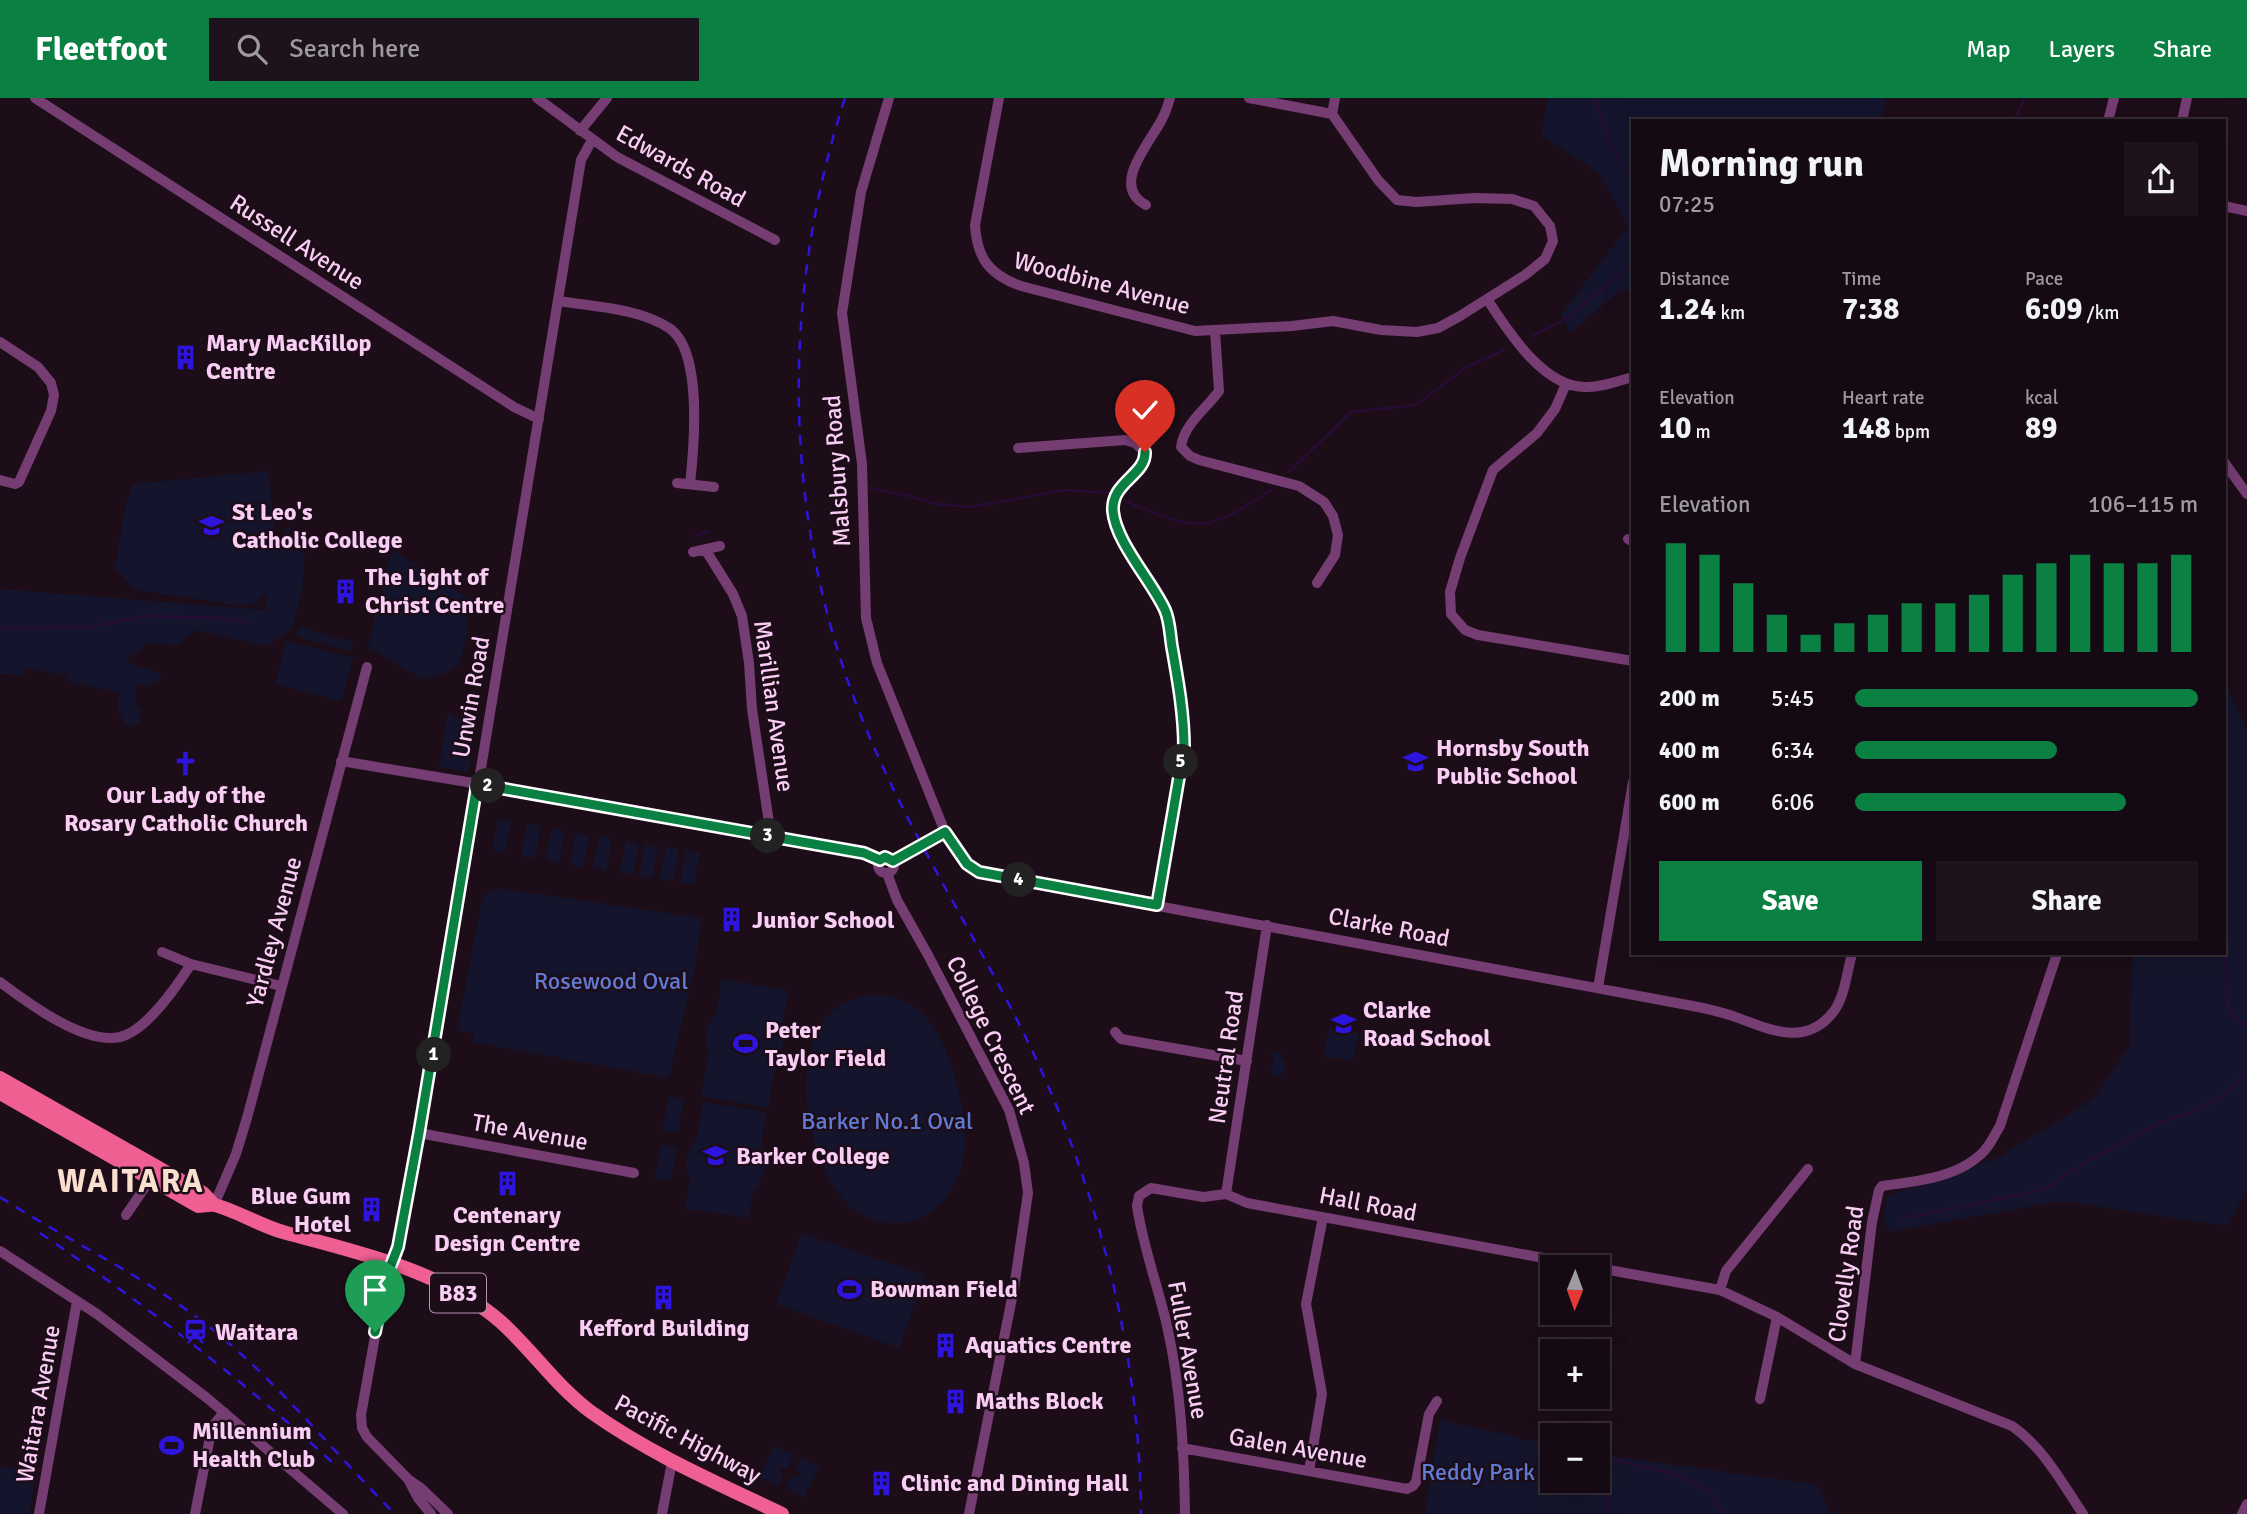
<!DOCTYPE html>
<meta charset="utf-8">
<style>
:root{--surface:#150a13;--page:#1e131c;--text:#f1f3f6;--muted:#9d9aa0;--line:#342b33;--accent:#0b8043}
body{margin:0;font-family:Signika,sans-serif;background:var(--page);color:var(--text);height:100vh;display:flex;flex-direction:column;font-size:26px;white-space:nowrap}
*{box-sizing:border-box;margin:0}
p{font-size:23px;color:var(--muted)}
.icon{flex:none;width:38px;height:38px;fill:none;stroke:currentColor;stroke-width:2;stroke-linecap:round;stroke-linejoin:round}
.map{position:relative;flex:1;overflow:hidden}
.side{position:absolute;left:1631px;top:21px;width:595px;height:836px;display:flex;flex-direction:column;background:var(--surface);border-radius:0px;box-shadow:0 7px 28px #0002,0 0 0 2px var(--line)}
.side>*{flex:none}
.needle{width:46px;rotate:181deg}
.fabs{position:absolute;left:1540px;top:1157px;display:grid;gap:14px}
.fabs a{display:grid;place-items:center;width:70px;height:70px;border-radius:0px;background:var(--surface);box-shadow:0 7px 28px #0002,0 0 0 2px var(--line);font-size:35px}
.pin{position:absolute;display:grid;place-items:center;width:60px;height:60px;color:#fff;margin:-72px -30px;border-radius:50% 50% 50% 0;rotate:-45deg;box-shadow:0 0 7px #0007}
.pin .icon{rotate:45deg}
.km{position:absolute;width:35px;height:35px;margin:-18px;border-radius:50%;background:#222;color:#fff;font-size:19px;line-height:35px;text-align:center}
.round{display:grid;place-items:center;flex:none;width:74px;height:74px;border-radius:0px;background:var(--page)}
.head{display:flex;align-items:center;justify-content:space-between;height:119px;padding:0 28px}
h1{font-size:38px;font-weight:700;line-height:52px}
.figures{display:grid;grid-template-columns:repeat(3,1fr);gap:10px;height:119px;padding:7px 28px}
.figures div{display:grid;align-content:center}
.figures b{font-size:30px;font-weight:700}
.figures small{font-size:19px;font-weight:400}
.figures p{font-size:19px}
.chart{height:196px;padding:14px 28px}
.chart p{display:flex;justify-content:space-between}
.chart svg{width:100%;height:126px;margin-top:7px;stroke:var(--accent);stroke-width:6}
.cta{display:flex;gap:14px;margin-top:auto;padding:14px 28px}
.cta a{flex:1;height:80px;border-radius:0px;background:var(--accent);color:#fff;font-size:28px;font-weight:700;line-height:80px;text-align:center}
.cta a+a{background:var(--page);color:var(--text)}
ul{padding:0 28px;list-style:none;font-size:23px}
li{display:grid;grid-template-columns:112px 84px 1fr;align-items:center;height:52px}
li i{height:18px;border-radius:9px;background:var(--accent)}
header{display:flex;align-items:center;gap:42px;box-sizing:border-box;height:98px;padding:0 35px;background:var(--accent);color:#fff}
header strong{font-size:33px}
nav{display:flex;gap:38px;margin-inline-start:auto;font-size:24px}
.search{width:490px;height:63px;background:var(--page);display:flex;align-items:center;gap:18px;box-sizing:border-box;padding:0 24px;border-radius:0px;color:var(--muted);font-size:26px}
.map>svg:first-child{display:block}
.green{fill:#14152c}
.lines{fill:none;stroke-linecap:round;stroke-linejoin:round}
.stream{stroke:#270d35;stroke-width:2.5}
.minor{stroke:#763d73;stroke-width:10}
.major{stroke:#ef5f92;stroke-width:14}
.rail{stroke:#2d15dd;stroke-width:2.5;stroke-dasharray:10 9;stroke-linecap:butt}
.minor-bridge{stroke:#763d73;stroke-width:10}
.route-casing{stroke:#fff;stroke-width:14}
.route{stroke:#0b8043;stroke-width:9}
.labels{text-anchor:middle;dominant-baseline:central;stroke-width:5;stroke-linejoin:round;paint-order:stroke}
.shield{fill:#1c0d19;stroke:#b793b2;stroke-width:2}
.shield-label{font-size:23px;font-weight:bold;fill:#facdf4}
.street-label{font-size:24px;fill:#facdf4;stroke:#1c0d19}
.poi-label{font-size:24px;font-weight:bold;fill:#facdf4;stroke:#1c0d19;text-anchor:start}
.park-label{font-size:24px;fill:#617bd2;stroke:#1c0d19}
.district-label{font-size:32px;font-weight:bold;letter-spacing:2px;fill:#fadfcf;stroke:#1c0d19}
</style>
<header>
<strong>Fleetfoot</strong>
<div class="search"><svg class="icon" aria-label="search" viewBox="0 0 24 24"><circle cx="10" cy="10" r="6"/><path d="M15 15l6 6"/></svg>Search here</div>
<nav><a>Map</a><a>Layers</a><a>Share</a></nav>
</header>
<div class="map">
<svg width="2247" height="1416" viewBox="0 0 2247 1416">
<rect width="100%" height="100%" fill="#1c0d19"/>
<path class="green" d="M1548,0H1886L1881,23H1633V192H1621L1570,235L1561,217L1628,128L1598,75L1541,37Z
M268,373L278,458L290,420L288,452L305,454L302,493L292,531L266,548L195,532L178,547L148,545L125,563L161,576L160,583L154,584L153,587H136V608L140,610V627L125,626L117,610L120,595L66,583L67,578L27,570L25,577L0,576V491L264,512L269,493L255,506L237,507L135,492L115,470L126,404L133,386Z
M392,452L469,501C468,520 468,551 457,567C450,577 433,578 422,581L368,549Z
M299,529L353,544L350,553L299,539L297,537Z
M286,543L353,560L341,603L275,586Z
M2224,583L2247,631V1091L2227,1128L2062,1103L1888,1134L1883,1119L1888,1098L1995,1061L2091,1003L2129,949L2133,856H2224Z
M448,614L475,633L468,674L439,669Z
M498,721L511,723L505,755L492,752Z
M527,726L541,728L535,760L521,758Z
M552,731L565,733L559,765L545,762Z
M576,735L589,738L583,769L570,767Z
M599,738L612,741L606,772L593,770Z
M626,743L639,746L633,777L619,775Z
M645,746L658,749L652,780L639,778Z
M666,749L679,752L673,783L659,781Z
M686,753L700,755L694,787L680,784Z
M496,790L701,820L696,863L669,980L472,944L474,935L457,932L482,802L487,795Z
M722,881L789,893L782,927L784,945L776,962L768,1010L701,998L709,954L706,946L707,930L717,912Z
M871,897C885,897 899,899 911,906C949,930 972,1020 963,1062C957,1088 941,1114 915,1122C821,1152 782,984 822,925C834,908 850,901 871,897Z
M1329,930L1358,935L1353,963L1324,958Z
M1269,954L1282,956L1281,962L1286,963L1284,975L1279,979L1273,977L1270,972L1274,961Z
M669,998L684,1001L678,1035L662,1032Z
M703,1004L766,1014L761,1048L764,1057L765,1072L759,1087L753,1094L749,1120L685,1111L690,1082L687,1073V1058L697,1039Z
M661,1046L677,1049L671,1083L655,1080Z
M802,1135L925,1177L899,1250L776,1206Z
M1440,1322L1552,1347V1382H1598V1356L1818,1387L1831,1416H1425Z
M774,1348L794,1357L787,1370L780,1369V1375L783,1378L779,1388L759,1380Z
M800,1360L819,1368L804,1399L786,1390L791,1379H799V1374L795,1371Z
M0,1368L36,1375L29,1416H0Z"/>
<g class="lines">
<path class="stream" d="M1596,0C1601,28 1613,56 1633,77
M2014,23L2025,0
M1532,238L1566,221L1633,165
M1289,374L1351,314L1416,307L1465,270L1504,252
M869,390L909,398L936,406L970,409L1065,392L1108,395
M1127,404C1151,413 1180,429 1207,425C1224,423 1257,402 1271,392
M693,438L708,434
M0,530L92,529L146,518L217,520L250,524
M2224,827L2228,913L2247,929
M1901,1121L2043,1092L2069,1074L2159,1025L2197,1013L2230,993L2247,971
M1598,1380L1601,1372V1359L1675,1376L1711,1394L1719,1410L1727,1416
M1598,1382L1600,1391L1611,1405L1608,1416"/>
<path class="minor" d="M35,0L514,309L539,321
M537,0L617,59L775,142
M889,0L861,94L842,215L862,366L866,520L877,565L945,734C960,756 963,770 992,777L1698,909C1709,911 1719,914 1730,917C1765,929 1805,952 1834,913C1845,898 1847,873 1852,856
M999,0L975,127C977,161 990,177 1021,188L1195,233L1292,228L1333,223L1381,232L1417,234L1438,230L1460,218L1525,177L1545,161L1553,143L1550,128L1534,108L1512,101L1475,100L1416,104L1397,102L1378,82L1332,16
M1249,0L1332,16
M1332,16L1335,0
M2108,23L2114,0
M2182,23L2187,0
M580,33L607,0
M1146,107C1109,88 1151,44 1162,21C1166,14 1168,7 1170,0
M2224,108L2247,113
M1487,201C1508,233 1543,289 1585,289C1600,290 1618,283 1633,279
M559,203C595,209 638,210 669,230C703,252 694,350 690,386
M1215,233L1219,293C1206,311 1184,326 1181,349L1190,358L1199,362L1299,388L1324,404L1333,418L1338,437L1335,457L1317,485
M0,244L38,269L51,285L54,297L51,313L19,384L15,386L0,382
M1566,286L1555,311L1537,335L1493,372L1460,460L1450,494L1451,516L1465,532L1478,537L1633,563
M1018,350L1125,342L1135,345L1145,354C1146,378 1106,384 1114,418C1121,449 1145,476 1160,503C1169,519 1170,537 1173,555C1179,587 1184,618 1184,651L1157,807
M2224,364L2247,396
M677,385L714,389
M1628,441L1633,444
M705,451L733,496L742,518L749,565L752,611L771,738
M693,454L720,448
M341,663L617,709L864,755L880,762
M878 767a8 8 0 1 1 16 0a8 8 0 1 1-16 0Z
M887,775L897,802L928,857L1009,1012L1024,1065L1028,1095L1014,1190L969,1416
M162,854L191,866L281,888
M0,884C28,905 84,947 120,939C146,933 177,888 191,866
M1598,890L1633,684
M1115,934L1121,941L1247,963
M419,1035L634,1075
M1226,1096L1267,827
M214,1107L236,1056L247,1020L367,569
M126,1117L154,1076
M0,1153L97,1216L207,1300L343,1416
M1598,1170L1720,1192L1777,1219L1855,1266L2012,1328C2043,1349 2062,1385 2083,1416
M1720,1192L1726,1173L1808,1071
M1855,1266L1872,1124L1879,1092L1882,1088C1916,1083 1960,1080 1985,1052C1991,1045 1995,1036 2000,1028L2057,856
M1760,1301L1777,1219
M1182,1350L1407,1391L1413,1388L1416,1384L1429,1316L1437,1303
M1309,1373L1322,1296L1306,1206L1323,1119
M409,1383L418,1400L431,1416
M39,1416L77,1203
M195,1416L212,1329L224,1314
M448,1416L421,1390L408,1381L367,1339L362,1330L361,1317L382,1199L385,1180L398,1149L434,956L581,62L592,42
M662,1416L672,1364
M1185,1416C1184,1353 1181,1290 1167,1228C1158,1188 1143,1149 1137,1108L1139,1098L1151,1090L1203,1099L1226,1096L1247,1105L1592,1169
M2242,1416L2247,1406"/>
<path class="major" d="M0,980L203,1095L214,1107
M0,995L198,1108C203,1108 209,1106 214,1107C233,1111 261,1128 283,1134C358,1155 440,1171 501,1224C533,1253 556,1288 591,1314C650,1356 717,1385 782,1416"/>
<path class="rail" d="M845,0C781,197 782,414 857,608C898,715 960,812 1013,914C1092,1066 1140,1244 1141,1416
M0,1099C70,1144 147,1179 212,1231C280,1286 334,1355 395,1416
M40,1135C143,1205 240,1280 332,1364"/>
<path class="minor-bridge" d="M903,757L933,741"/>
</g>
<g class="lines">
<defs>
<path id="route" d="M375,1234L386,1180L398,1149L419,1035L477,686L864,755L880,762L885,759L893,763L945,734L967,766L979,774L1157,807L1184,650C1184,616 1178,583 1172,549C1170,537 1170,523 1165,512C1152,483 1116,445 1113,413C1111,384 1146,377 1145,354"/>
</defs>
<use href="#route" class="route-casing"/>
<use href="#route" class="route"/>
</g>
<defs>
<symbol id="building-bare" viewBox="-9 -9 18 18"><path d="M-4-6H4V6H1V3H-1V6H-4ZM-2.5-4.3h1.7v1.8h-1.7ZM.8-4.3h1.7v1.8H.8ZM-2.5-1h1.7V.8h-1.7ZM.8-1h1.7V.8H.8Z" fill="#2d15dd" stroke="#1c0d19" stroke-width="2.5" paint-order="stroke"/></symbol>
<symbol id="school-bare" viewBox="-9 -9 18 18"><path d="M0-5L7-2L0 1L-7-2ZM-4 1L0 2.5L4 1V4Q0 6-4 4Z" fill="#2d15dd" stroke="#1c0d19" stroke-width="2.5" paint-order="stroke"/></symbol>
<symbol id="church-bare" viewBox="-9 -9 18 18"><path d="M-1.2-6h2.4v3.5h3.3v2.4h-3.3V6h-2.4V-.1h-3.3v-2.4h3.3Z" fill="#2d15dd" stroke="#1c0d19" stroke-width="2.5" paint-order="stroke"/></symbol>
<symbol id="stadium-bare" viewBox="-9 -9 18 18"><path d="M0-5a6.5 5 0 1 0 0 10a6.5 5 0 1 0 0-10ZM-3.5-1.8h7v3.6h-7Z" fill="#2d15dd" stroke="#1c0d19" stroke-width="2.5" paint-order="stroke"/></symbol>
<symbol id="station-bare" viewBox="-9 -9 18 18"><path d="M-3-6H3Q5-6 5-4V2Q5 4 3 4L4.5 6H3L1.5 4h-3L-3 6H-4.5L-3 4Q-5 4-5 2V-4Q-5-6-3-6ZM-3.5-4v3h7v-3ZM-3.5 1v1.5H-2V1ZM2 1v1.5H3.5V1Z" fill="#2d15dd" stroke="#1c0d19" stroke-width="2.5" paint-order="stroke"/></symbol>
</defs>
<g fill-rule="evenodd">
<use href="#building-bare" x="168" y="242" width="35" height="35"/>
<use href="#school-bare" x="194" y="410" width="35" height="35"/>
<use href="#building-bare" x="328" y="476" width="35" height="35"/>
<use href="#school-bare" x="1398" y="646" width="35" height="35"/>
<use href="#church-bare" x="168" y="648" width="35" height="35"/>
<use href="#building-bare" x="714" y="804" width="35" height="35"/>
<use href="#school-bare" x="1326" y="908" width="35" height="35"/>
<use href="#stadium-bare" x="728" y="928" width="35" height="35"/>
<use href="#school-bare" x="698" y="1040" width="35" height="35"/>
<use href="#building-bare" x="490" y="1068" width="35" height="35"/>
<use href="#building-bare" x="354" y="1094" width="35" height="35"/>
<use href="#stadium-bare" x="832" y="1174" width="35" height="35"/>
<use href="#building-bare" x="646" y="1182" width="35" height="35"/>
<use href="#station-bare" x="178" y="1216" width="35" height="35"/>
<use href="#building-bare" x="928" y="1230" width="35" height="35"/>
<use href="#building-bare" x="938" y="1286" width="35" height="35"/>
<use href="#stadium-bare" x="154" y="1330" width="35" height="35"/>
<use href="#building-bare" x="864" y="1368" width="35" height="35"/>
</g>
<g class="labels">
<rect class="shield" x="430" y="1175.5" width="56" height="39" rx="5"/>
<g class="shield-label">
<text x="458" y="1195">B83</text>
</g>
<g class="street-label">
<text transform="translate(681 68) rotate(29)">Edwards Road</text>
<text transform="translate(297 144) rotate(33)">Russell Avenue</text>
<text transform="translate(1102 185) rotate(15)">Woodbine Avenue</text>
<text transform="translate(837 373) rotate(-94)">Malsbury Road</text>
<text transform="translate(471 599) rotate(-80)">Unwin Road</text>
<text transform="translate(774 608) rotate(82)">Marillian Avenue</text>
<text transform="translate(1389 829) rotate(11)">Clarke Road</text>
<text transform="translate(274 834) rotate(-75)">Yardley Avenue</text>
<text transform="translate(991 937) rotate(64)">College Crescent</text>
<text transform="translate(1226 959) rotate(-82)">Neutral Road</text>
<text transform="translate(530 1034) rotate(10)">The Avenue</text>
<text transform="translate(1368 1106) rotate(11)">Hall Road</text>
<text transform="translate(1846 1176) rotate(-82)">Clovelly Road</text>
<text transform="translate(1188 1252) rotate(80)">Fuller Avenue</text>
<text transform="translate(38 1306) rotate(-80)">Waitara Avenue</text>
<text transform="translate(688 1341) rotate(28)">Pacific Highway</text>
<text transform="translate(1298 1350) rotate(10)">Galen Avenue</text>
</g>
<g class="poi-label">
<text x="206" y="245">Mary MacKillop<tspan x="206" dy="28">Centre</tspan></text>
<text x="232" y="414">St Leo's<tspan x="232" dy="28">Catholic College</tspan></text>
<text x="365" y="479">The Light of<tspan x="365" dy="28">Christ Centre</tspan></text>
<text x="1436" y="650">Hornsby South<tspan x="1436" dy="28">Public School</tspan></text>
<text x="186" y="697" text-anchor="middle">Our Lady of the<tspan x="186" dy="28">Rosary Catholic Church</tspan></text>
<text x="752" y="822">Junior School</text>
<text x="1363" y="912">Clarke<tspan x="1363" dy="28">Road School</tspan></text>
<text x="765" y="932">Peter<tspan x="765" dy="28">Taylor Field</tspan></text>
<text x="736" y="1058">Barker College</text>
<text x="351" y="1098" text-anchor="end">Blue Gum<tspan x="351" dy="28">Hotel</tspan></text>
<text x="507" y="1117" text-anchor="middle">Centenary<tspan x="507" dy="28">Design Centre</tspan></text>
<text x="870" y="1191">Bowman Field</text>
<text x="664" y="1230" text-anchor="middle">Kefford Building</text>
<text x="215" y="1234">Waitara</text>
<text x="965" y="1247">Aquatics Centre</text>
<text x="975" y="1303">Maths Block</text>
<text x="192" y="1333">Millennium<tspan x="192" dy="28">Health Club</tspan></text>
<text x="901" y="1385">Clinic and Dining Hall</text>
</g>
<g class="park-label">
<text x="611" y="883">Rosewood Oval</text>
<text x="887" y="1023">Barker No.1 Oval</text>
<text x="1478" y="1374">Reddy Park</text>
</g>
<g class="district-label">
<text x="131" y="1083">WAITARA</text>
</g>
</g>
</svg>
<div class="fabs">
<a><svg class="needle" viewBox="-14 -14 28 28"><path d="M0-13l5 13h-10z" fill="#e53935"/><path d="M0 13l5-13h-10z" fill="#9d9aa0"/></svg></a>
<a>+</a>
<a>−</a>
</div>
<div class="pin" style="left:375px;top:1234px;background:#1e9e55"><svg class="icon" aria-label="arrive" viewBox="0 0 24 24"><path d="M6 21V4h12l-3 4 3 4H6"/></svg></div>
<div class="pin" style="left:1145px;top:354px;background:#d93025"><svg class="icon" aria-label="check" viewBox="0 0 24 24"><path d="M5 12l5 5 9-10"/></svg></div>
<b class="km" style="left:434px;top:957px">1</b>
<b class="km" style="left:488px;top:688px">2</b>
<b class="km" style="left:768px;top:738px">3</b>
<b class="km" style="left:1019px;top:782px">4</b>
<b class="km" style="left:1181px;top:664px">5</b>
<section class="side">
<div class="head"><div><h1>Morning run</h1><p>07:25</p></div><a class="round"><svg class="icon" aria-label="share" viewBox="0 0 24 24"><path d="M12 15V3M7 8l5-5 5 5M5 13v7h14v-7"/></svg></a></div>
<div class="figures">
<div><p>Distance</p><b>1.24<small> km</small></b></div>
<div><p>Time</p><b>7:38</b></div>
<div><p>Pace</p><b>6:09<small> /km</small></b></div>
</div>
<div class="figures">
<div><p>Elevation</p><b>10<small> m</small></b></div>
<div><p>Heart rate</p><b>148<small> bpm</small></b></div>
<div><p>kcal</p><b>89</b></div>
</div>
<div class="chart"><p><span>Elevation</span>106–115 m</p>
<svg viewBox="0 0 160 44" preserveAspectRatio="none"><path d="M5 44V6M15 44V10M25 44V20M35 44V31M45 44V38M55 44V34M65 44V31M75 44V27M85 44V27M95 44V24M105 44V17M115 44V13M125 44V10M135 44V13M145 44V13M155 44V10"/></svg>
</div>
<ul>
<li><b>200 m</b>5:45<i style="width:100%"></i></li>
<li><b>400 m</b>6:34<i style="width:59%"></i></li>
<li><b>600 m</b>6:06<i style="width:79%"></i></li>
</ul>
<div class="cta"><a>Save</a><a>Share</a></div>
</section>
</div>
